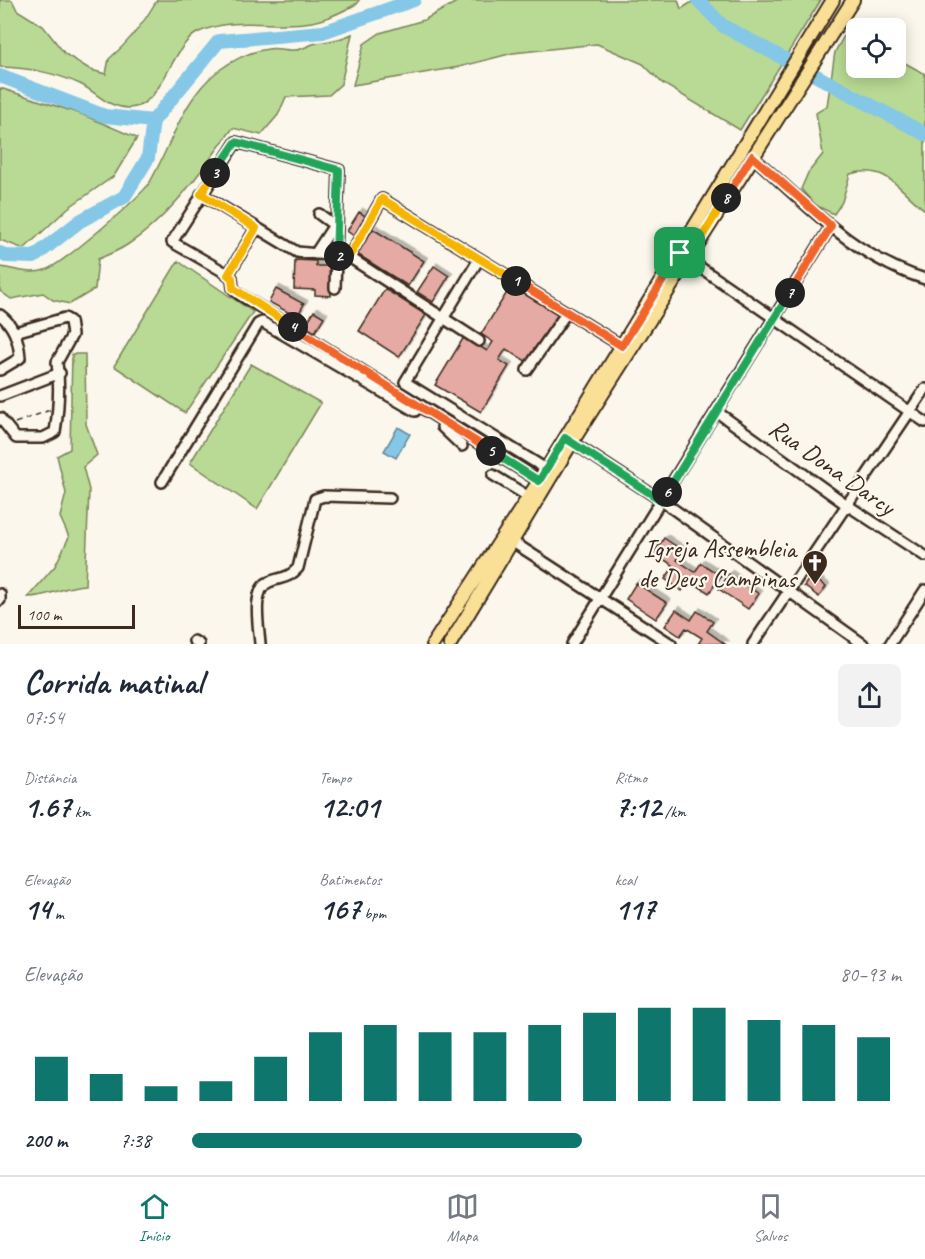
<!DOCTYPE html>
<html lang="pt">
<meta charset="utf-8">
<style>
:root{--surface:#fff;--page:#f2f2f3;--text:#1f2937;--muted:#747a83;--line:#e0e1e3;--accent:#0f766e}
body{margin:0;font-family:Caveat,sans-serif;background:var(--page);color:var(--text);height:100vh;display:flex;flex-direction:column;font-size:22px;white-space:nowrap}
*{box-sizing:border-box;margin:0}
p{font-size:20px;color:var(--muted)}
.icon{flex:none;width:33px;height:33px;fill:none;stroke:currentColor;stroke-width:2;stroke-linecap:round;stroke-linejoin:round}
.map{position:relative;height:644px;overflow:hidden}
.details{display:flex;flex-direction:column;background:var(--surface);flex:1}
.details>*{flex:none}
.tools{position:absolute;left:846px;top:18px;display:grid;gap:12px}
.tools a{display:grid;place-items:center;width:60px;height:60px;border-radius:9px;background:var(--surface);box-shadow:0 3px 15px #0003;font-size:30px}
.scale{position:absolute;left:18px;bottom:15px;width:117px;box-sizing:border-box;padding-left:6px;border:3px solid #3b2a1e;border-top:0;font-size:16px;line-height:21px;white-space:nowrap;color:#3b2a1e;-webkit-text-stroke:4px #fbf7ec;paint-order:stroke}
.pin{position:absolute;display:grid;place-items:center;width:51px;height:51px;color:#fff;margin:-26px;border-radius:12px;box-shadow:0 3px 9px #0006}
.km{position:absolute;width:30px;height:30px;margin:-15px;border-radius:50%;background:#222;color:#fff;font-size:16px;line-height:30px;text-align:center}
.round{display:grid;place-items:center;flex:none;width:63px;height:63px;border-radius:9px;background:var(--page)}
.headline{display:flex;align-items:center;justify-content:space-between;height:102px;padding:0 24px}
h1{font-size:33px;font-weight:600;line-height:45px}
.metrics{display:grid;grid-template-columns:repeat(3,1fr);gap:9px;height:102px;padding:6px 24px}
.metrics div{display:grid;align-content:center}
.metrics b{font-size:30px;font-weight:600}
.metrics small{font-size:16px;font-weight:400}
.metrics p{font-size:16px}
.chart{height:168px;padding:12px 24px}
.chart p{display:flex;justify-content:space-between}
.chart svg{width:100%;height:108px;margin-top:6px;stroke:var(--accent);stroke-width:6}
ul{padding:0 24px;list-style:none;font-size:20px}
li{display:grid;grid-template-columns:96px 72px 1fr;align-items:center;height:45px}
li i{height:15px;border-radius:8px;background:var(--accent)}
.dock{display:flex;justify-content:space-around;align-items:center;height:84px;border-top:2px solid var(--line);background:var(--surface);font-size:16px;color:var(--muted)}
.dock a{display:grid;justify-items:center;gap:3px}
.dock .on{color:var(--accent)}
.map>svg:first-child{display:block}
.green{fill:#b8da94;stroke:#7a8259;stroke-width:1.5}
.water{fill:#85c7e6;stroke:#678896;stroke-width:1.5}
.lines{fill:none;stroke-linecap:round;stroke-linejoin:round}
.river{stroke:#85c7e6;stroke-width:14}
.building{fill:#e4aaa3;stroke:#3b2a1e;stroke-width:1.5;filter:url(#shadow)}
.minor-casing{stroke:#3b2a1e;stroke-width:14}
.major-casing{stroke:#3b2a1e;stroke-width:16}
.path{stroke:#3b2a1e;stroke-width:1.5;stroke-dasharray:6 4.5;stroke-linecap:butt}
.minor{stroke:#fbf7ec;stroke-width:9}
.major{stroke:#fadf96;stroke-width:12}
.split-1-casing{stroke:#fff;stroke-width:12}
.split-2-casing{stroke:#fff;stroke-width:12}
.split-3-casing{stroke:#fff;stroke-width:12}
.split-4-casing{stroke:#fff;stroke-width:12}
.split-5-casing{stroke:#fff;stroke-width:12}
.split-6-casing{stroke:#fff;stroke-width:12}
.split-7-casing{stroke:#fff;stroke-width:12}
.split-8-casing{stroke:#fff;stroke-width:12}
.split-9-casing{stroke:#fff;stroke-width:12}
.split-1{stroke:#f0652b;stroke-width:8}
.split-2{stroke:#f5b400;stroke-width:8}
.split-3{stroke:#22a559;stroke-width:8}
.split-4{stroke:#f5b400;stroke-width:8}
.split-5{stroke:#f0652b;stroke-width:8}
.split-6{stroke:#22a559;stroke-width:8}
.split-7{stroke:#22a559;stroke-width:8}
.split-8{stroke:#f0652b;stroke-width:8}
.split-9{stroke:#f5b400;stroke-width:8}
.labels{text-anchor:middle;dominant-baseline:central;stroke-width:4.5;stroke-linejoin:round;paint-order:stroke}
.street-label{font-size:26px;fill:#3b2a1e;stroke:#fbf7ec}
.poi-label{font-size:26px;fill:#3b2a1e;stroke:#fbf7ec;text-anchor:end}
</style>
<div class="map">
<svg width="925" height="644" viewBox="0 0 925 644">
<defs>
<filter id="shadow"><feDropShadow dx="3.5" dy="-3.5" stdDeviation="0" flood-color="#0004"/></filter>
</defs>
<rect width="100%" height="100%" fill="#fbf7ec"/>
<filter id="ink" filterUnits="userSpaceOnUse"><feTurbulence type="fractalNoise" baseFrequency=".0167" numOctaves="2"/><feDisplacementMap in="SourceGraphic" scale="12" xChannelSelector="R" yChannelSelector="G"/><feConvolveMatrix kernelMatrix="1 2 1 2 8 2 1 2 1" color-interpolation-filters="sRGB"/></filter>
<g filter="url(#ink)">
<path class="green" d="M0,0H12L17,10L43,26L65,54L91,70L106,74L109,59C129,42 144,23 157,0H359L358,3C344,11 329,19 312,22C275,29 237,15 199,32C170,45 163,109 128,108C104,106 98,93 80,84C53,72 29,68 0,67Z
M460,0H678L681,9L695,0H821L740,130L662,83L643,64L597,44L513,53L459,67L353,85L364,44L380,33L424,20Z
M850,25L856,29V68H896V58L925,74V210C898,190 889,164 850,174L842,202L834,214L815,205L801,189L808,173L823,154L816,113L827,106L835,52Z
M352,34L341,84L329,95L286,97L278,115L261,135L233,128C202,169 171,217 127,245C118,251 108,255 98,259L95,289L70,304L53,300L43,293L11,299L0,291V267C16,269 29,275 45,270C60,266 142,196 150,182C172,144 182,99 218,71C233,60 250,51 268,49C277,47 286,51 295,50C301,50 307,46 313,44C330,40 335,42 352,34Z
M0,88L81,114L137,138L114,176L68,208L24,249L0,240Z
M178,261L253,312L185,413L114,366Z
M72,354H85L86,424L97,455L83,467L89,490L85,585C65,586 48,597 28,597L55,566L69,537L60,517L66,493L57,456L70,449Z
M251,364L321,403L257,509L190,463Z"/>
<path class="water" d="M398,427L410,434L396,458L384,451Z"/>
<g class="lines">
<path class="river" d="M698,0L723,26L925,134
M0,76L105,116L153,121L219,41L323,32L414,0
M0,253L6,256L34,257L80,221L124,197L148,158L153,121"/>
</g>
<path class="building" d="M359,212L367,217L354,236L347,231Z
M373,229L424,261L408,286L357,254Z
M295,260L316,261V266H331V296L315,295V290L294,289Z
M434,266L449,276L433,302L417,292Z
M511,286L559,315L529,363L506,349L499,360L509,366L481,412L435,385L464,337L487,351L493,342L481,334Z
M276,289L304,304L297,317L269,302Z
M385,289L426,315L399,357L359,331Z
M314,311L324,317L315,332L305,326Z
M664,538L683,551L677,560L695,572L701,563L721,576L709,593L689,580L682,591L665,579L674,566L654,553Z
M729,574L759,594L748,609L719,589Z
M811,576L826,587L819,597L804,586Z
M636,583L667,603L656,619L626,599Z
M676,610L691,620L697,611L713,622L707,631L725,644H698L702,638L686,628L680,636L665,626Z"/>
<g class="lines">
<defs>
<path id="minor" d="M752,156C805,203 855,258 925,279
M201,194L297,252L349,257L479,341
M319,214L334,225
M315,254L336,222
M349,257L382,199L622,346
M685,257L925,422
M479,259L405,382L546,469
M228,275L256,228
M335,288L339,170L236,142L172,242L226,273L232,278L233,288L239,294L539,481
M0,315C14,325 19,341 20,358L0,370
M527,370L567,312
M0,396L60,373
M717,412L847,505L925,556
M0,418L16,438H43L55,432C59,407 60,386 57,362L72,335L70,321L65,318L15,332
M442,427L462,446
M567,439L662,501L863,644
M493,475L529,497
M162,482L258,324L262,322L415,411
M513,542L671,644
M0,594V600
M194,641L199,644
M260,644C259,628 251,589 269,582C281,577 288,579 298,568L315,499L324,496L390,498
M572,644L831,226
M753,644L925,389
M890,644L925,590"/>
<path id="major" d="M433,644L539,481L833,0
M450,644L572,442L853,0"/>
</defs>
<use href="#minor" class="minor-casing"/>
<use href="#major" class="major-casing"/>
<path class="path" d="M15,423L50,410"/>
<use href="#minor" class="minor"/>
<use href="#major" class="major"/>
</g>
</g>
<g class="lines" filter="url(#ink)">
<defs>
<path id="split-1" d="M516,281L622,346L680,253"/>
<path id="split-2" d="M339,256L349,257L382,199L516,281"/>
<path id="split-3" d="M215,173L236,142L339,170L336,256H339"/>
<path id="split-4" d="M215,173L201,194L256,228L228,275L232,278L233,288L293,327"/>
<path id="split-5" d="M293,327L491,451"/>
<path id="split-6" d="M491,451L539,481L565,438L662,501L667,492"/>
<path id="split-7" d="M667,492L790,293"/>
<path id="split-8" d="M726,198L752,156L831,226L790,293"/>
<path id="split-9" d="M680,253L688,259L726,198"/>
</defs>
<use href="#split-1" class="split-1-casing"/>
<use href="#split-2" class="split-2-casing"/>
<use href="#split-3" class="split-3-casing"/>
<use href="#split-4" class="split-4-casing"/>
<use href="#split-5" class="split-5-casing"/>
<use href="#split-6" class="split-6-casing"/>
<use href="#split-7" class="split-7-casing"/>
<use href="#split-8" class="split-8-casing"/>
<use href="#split-9" class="split-9-casing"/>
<use href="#split-1" class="split-1"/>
<use href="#split-2" class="split-2"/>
<use href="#split-3" class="split-3"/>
<use href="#split-4" class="split-4"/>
<use href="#split-5" class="split-5"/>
<use href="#split-6" class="split-6"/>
<use href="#split-7" class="split-7"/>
<use href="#split-8" class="split-8"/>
<use href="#split-9" class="split-9"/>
</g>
<defs>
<symbol id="church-pin" viewBox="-11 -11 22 30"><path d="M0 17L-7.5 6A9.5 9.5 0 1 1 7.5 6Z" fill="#3b2a1e" stroke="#fbf7ec"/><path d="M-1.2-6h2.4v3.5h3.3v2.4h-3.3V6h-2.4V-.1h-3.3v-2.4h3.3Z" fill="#fff"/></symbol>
</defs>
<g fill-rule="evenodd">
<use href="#church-pin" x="800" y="548" width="30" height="40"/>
</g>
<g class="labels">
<g class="street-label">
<text transform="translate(832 467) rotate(35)">Rua Dona Darcy</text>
</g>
<g class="poi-label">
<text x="796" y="548">Igreja Assembleia<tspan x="796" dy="30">de Deus Campinas</tspan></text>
</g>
</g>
</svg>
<div class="tools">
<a><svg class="icon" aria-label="locate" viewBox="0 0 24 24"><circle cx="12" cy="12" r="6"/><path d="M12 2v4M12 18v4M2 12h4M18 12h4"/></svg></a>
</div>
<div class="scale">100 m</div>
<div class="pin" style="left:680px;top:253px;background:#1e9e55"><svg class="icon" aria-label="arrive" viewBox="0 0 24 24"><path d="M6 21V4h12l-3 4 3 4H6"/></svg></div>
<b class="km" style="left:516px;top:281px">1</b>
<b class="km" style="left:339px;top:256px">2</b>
<b class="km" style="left:215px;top:173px">3</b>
<b class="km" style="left:293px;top:327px">4</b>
<b class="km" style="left:491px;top:451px">5</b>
<b class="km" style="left:667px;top:492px">6</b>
<b class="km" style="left:790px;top:293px">7</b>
<b class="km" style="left:726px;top:198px">8</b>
</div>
<section class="details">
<div class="headline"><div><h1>Corrida matinal</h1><p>07:54</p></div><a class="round"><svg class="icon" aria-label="share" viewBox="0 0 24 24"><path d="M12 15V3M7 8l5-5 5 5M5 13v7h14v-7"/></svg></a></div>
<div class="metrics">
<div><p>Distância</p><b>1.67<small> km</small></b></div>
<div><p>Tempo</p><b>12:01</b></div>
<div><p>Ritmo</p><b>7:12<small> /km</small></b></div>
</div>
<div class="metrics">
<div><p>Elevação</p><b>14<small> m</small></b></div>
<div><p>Batimentos</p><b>167<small> bpm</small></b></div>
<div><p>kcal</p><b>117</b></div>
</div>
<div class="chart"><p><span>Elevação</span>80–93 m</p>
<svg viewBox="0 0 160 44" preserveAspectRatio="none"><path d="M5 44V26M15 44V33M25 44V38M35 44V36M45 44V26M55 44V16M65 44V13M75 44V16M85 44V16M95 44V13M105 44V8M115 44V6M125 44V6M135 44V11M145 44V13M155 44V18"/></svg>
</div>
<ul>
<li><b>200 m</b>7:38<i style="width:55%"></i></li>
</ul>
</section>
<nav class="dock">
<a class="on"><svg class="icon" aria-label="home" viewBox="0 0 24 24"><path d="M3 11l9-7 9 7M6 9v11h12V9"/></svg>Início</a>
<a><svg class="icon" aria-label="map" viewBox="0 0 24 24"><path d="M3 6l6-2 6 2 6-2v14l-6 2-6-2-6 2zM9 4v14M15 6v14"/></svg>Mapa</a>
<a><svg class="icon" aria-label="saved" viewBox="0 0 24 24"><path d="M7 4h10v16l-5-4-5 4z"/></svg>Salvos</a>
</nav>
